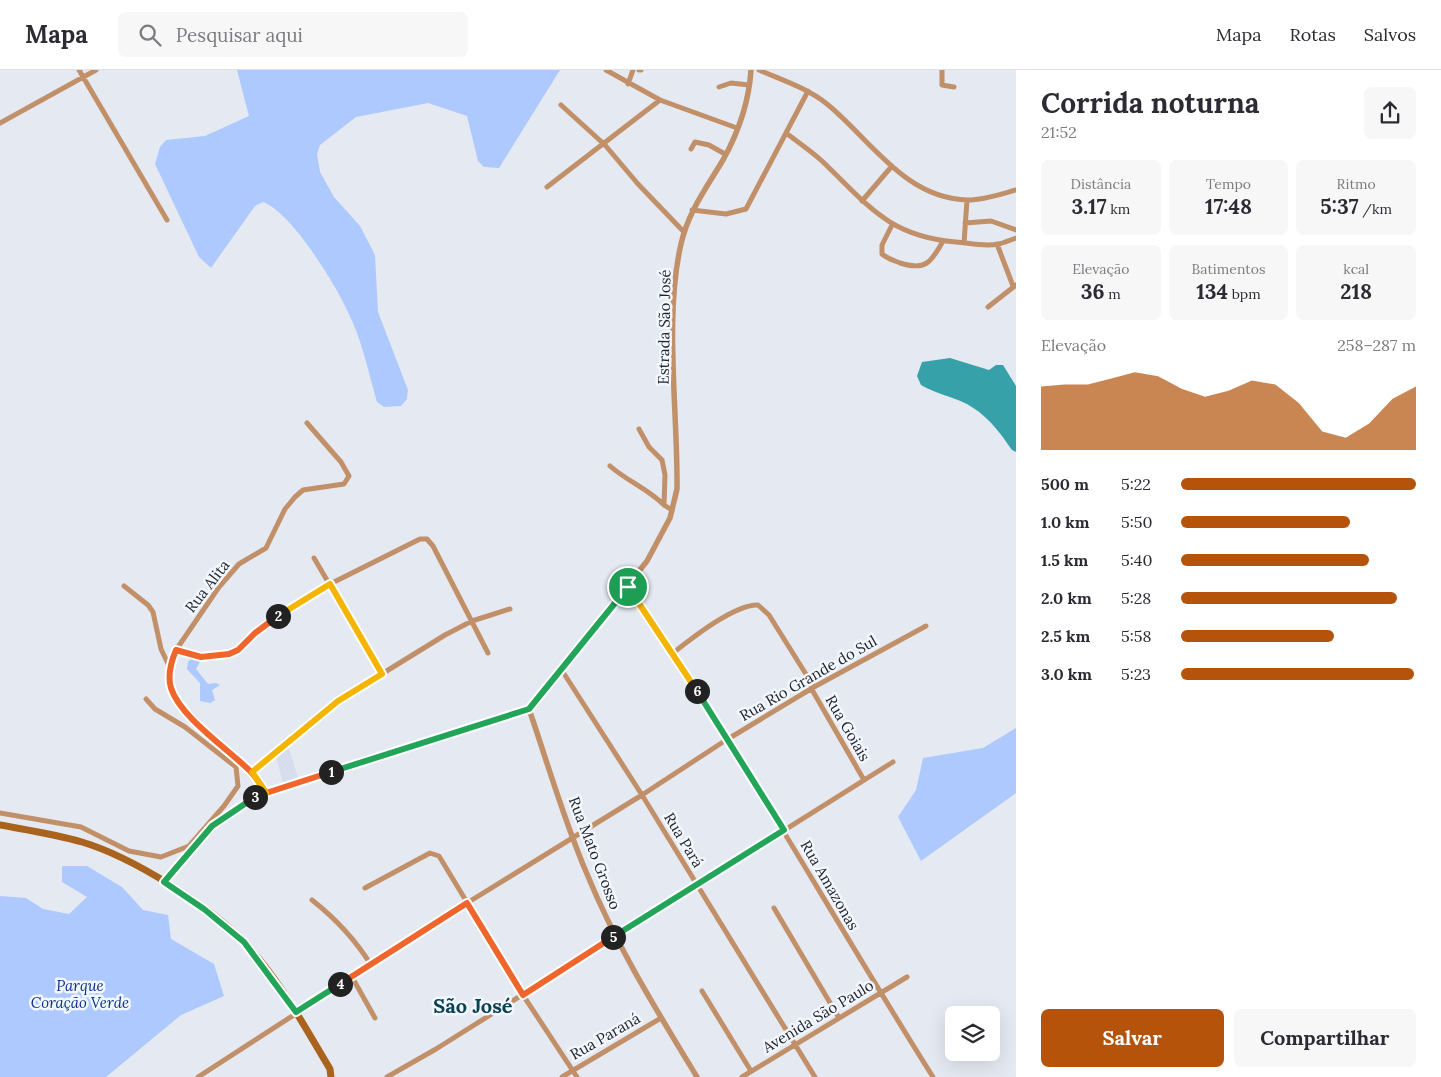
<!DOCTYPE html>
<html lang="pt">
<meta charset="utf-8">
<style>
:root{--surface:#fff;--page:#f7f7f7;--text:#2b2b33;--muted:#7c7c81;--line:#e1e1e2;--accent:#b45309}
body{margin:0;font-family:Lora,serif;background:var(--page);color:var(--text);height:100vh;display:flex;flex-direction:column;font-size:19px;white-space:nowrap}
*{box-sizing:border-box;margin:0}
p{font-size:16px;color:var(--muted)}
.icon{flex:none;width:28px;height:28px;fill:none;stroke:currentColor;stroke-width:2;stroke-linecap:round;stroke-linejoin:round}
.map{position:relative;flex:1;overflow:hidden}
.side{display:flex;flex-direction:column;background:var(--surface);width:425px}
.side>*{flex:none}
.fabs{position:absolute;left:945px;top:936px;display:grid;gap:10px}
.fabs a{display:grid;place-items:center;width:55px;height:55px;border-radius:8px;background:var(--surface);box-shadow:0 5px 20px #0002;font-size:25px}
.pin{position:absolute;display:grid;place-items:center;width:42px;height:42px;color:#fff;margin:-21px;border:2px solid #fff;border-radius:50%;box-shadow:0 1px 5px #0007}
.km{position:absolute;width:25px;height:25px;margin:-12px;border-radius:50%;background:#222;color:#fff;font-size:14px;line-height:25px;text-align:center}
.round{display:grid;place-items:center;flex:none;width:52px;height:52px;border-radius:8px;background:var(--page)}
.head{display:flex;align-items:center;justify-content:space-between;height:85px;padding:0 25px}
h1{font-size:28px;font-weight:800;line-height:38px}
.stats{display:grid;grid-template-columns:repeat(3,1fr);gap:8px;height:85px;padding:5px 25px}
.stats div{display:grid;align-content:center;border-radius:8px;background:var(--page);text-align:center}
.stats b{font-size:21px;font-weight:800}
.stats small{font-size:14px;font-weight:400}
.stats p{font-size:14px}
.chart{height:140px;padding:10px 25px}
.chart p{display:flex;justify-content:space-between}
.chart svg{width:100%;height:90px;margin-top:5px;fill:var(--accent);opacity:.7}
.button{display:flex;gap:10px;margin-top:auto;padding:10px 25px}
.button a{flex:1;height:58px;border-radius:8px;background:var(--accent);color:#fff;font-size:20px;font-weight:800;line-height:58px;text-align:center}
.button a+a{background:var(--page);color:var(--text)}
ul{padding:0 25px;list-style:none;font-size:16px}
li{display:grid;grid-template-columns:80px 60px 1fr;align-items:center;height:38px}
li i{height:12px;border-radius:6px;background:var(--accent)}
header{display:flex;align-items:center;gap:30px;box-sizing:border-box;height:70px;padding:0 25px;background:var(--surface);border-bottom:1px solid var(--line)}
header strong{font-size:24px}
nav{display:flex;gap:28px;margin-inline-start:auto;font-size:18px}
.search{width:350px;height:45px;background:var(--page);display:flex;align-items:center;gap:12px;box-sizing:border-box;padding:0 18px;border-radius:8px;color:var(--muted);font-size:19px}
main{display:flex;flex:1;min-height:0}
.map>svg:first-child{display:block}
.built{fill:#d6deed}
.green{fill:#adc9fd}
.water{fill:#37a1a9}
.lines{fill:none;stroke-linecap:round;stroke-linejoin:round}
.minor{stroke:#c19069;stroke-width:5}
.tertiary{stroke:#c19069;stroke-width:5.5}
.secondary{stroke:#aa631d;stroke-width:7}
.split-1-casing{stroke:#fff;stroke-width:10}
.split-2-casing{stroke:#fff;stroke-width:10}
.split-3-casing{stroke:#fff;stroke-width:10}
.split-4-casing{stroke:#fff;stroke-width:10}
.split-5-casing{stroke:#fff;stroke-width:10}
.split-6-casing{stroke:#fff;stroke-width:10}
.split-7-casing{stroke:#fff;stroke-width:10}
.split-1{stroke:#22a559;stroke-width:6}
.split-2{stroke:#f0652b;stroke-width:6}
.split-3{stroke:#f5b400;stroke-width:6}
.split-4{stroke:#22a559;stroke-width:6}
.split-5{stroke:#f0652b;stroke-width:6}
.split-6{stroke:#22a559;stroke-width:6}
.split-7{stroke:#f5b400;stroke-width:6}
.labels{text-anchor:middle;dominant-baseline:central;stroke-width:5;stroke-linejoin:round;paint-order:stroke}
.street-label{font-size:15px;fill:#232427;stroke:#f2f7ff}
.park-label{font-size:15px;font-style:italic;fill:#0c3388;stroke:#f2f7ff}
.district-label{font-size:20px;font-weight:bold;fill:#0a4251;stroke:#f2f7ff}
</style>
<header>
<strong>Mapa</strong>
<div class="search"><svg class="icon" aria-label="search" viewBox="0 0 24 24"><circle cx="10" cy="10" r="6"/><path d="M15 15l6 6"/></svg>Pesquisar aqui</div>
<nav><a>Mapa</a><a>Rotas</a><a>Salvos</a></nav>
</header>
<main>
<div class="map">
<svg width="1016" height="1007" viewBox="0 0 1016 1007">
<rect width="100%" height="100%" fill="#e5e9f1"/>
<path class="built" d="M289,678L298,708L283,713L275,683Z"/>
<path class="green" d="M237,0H560L499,98L484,97L478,91L467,46L428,33L356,47L320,75L317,84L320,102L334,127L360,156L375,185L378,242L408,320L407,329L401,336L384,337L377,332C368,301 362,269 347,240C334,212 291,142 263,132L255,136L211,198L199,187L155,94L160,77L166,70L205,66L249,46Z
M191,589L201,590L196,599L208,614L216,613L220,615L212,620L215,630L210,633L200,631V613L187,599L188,592Z
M1016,658V723L921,791L898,747L916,720L923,688L983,678Z
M62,796H87L122,817L143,840L168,845L171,869L214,894L224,926L181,945L106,1007H0V826L26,828L43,839L69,844L87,827L62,812Z"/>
<path class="water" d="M950,288L989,300L996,295H1003L1016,316V382L1012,380C997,358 983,340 958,330C945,325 933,322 921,315L917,306L922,292Z"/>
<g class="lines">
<path class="minor" d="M79,0L167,150
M606,0L660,30L737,58
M639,0H641
M759,0C782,10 807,18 827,34C870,69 905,129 968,130C984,130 1001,124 1016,120
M942,0V15L954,17
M628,14L633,0
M719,17L731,13L749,15
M561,35L605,75L638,114L684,162
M0,53L96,0
M786,63C798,72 811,81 822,91C868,135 888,166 956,172C969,173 985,177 998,174C1004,173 1010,170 1016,168
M691,79L695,72L709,75L725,84
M547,117L660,30
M862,131L892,96
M692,140L726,144L746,139L808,21
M965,153L991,151L1016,160
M892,155L882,175V184C888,189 893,190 900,193C925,201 931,193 943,171
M964,173L967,130
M997,174L1013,216
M988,237L1016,215
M639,359L649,377L662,390L665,405L664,435L672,440
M610,396C627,411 648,419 664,435
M314,488L382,604
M124,516L148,535L153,542L161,579L170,598
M628,517C737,675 830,844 933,1007
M176,580L201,587L229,583L238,580L255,563L289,538L330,514L420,469H427L433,476L488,583
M673,583C692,568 735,534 758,535L769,545L814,617
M561,599L642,725L815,1007
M811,618L864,710
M252,702L338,631L445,565L472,551L510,539
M266,723L252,702L215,670L178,631L171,617L170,598L176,580L219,517L239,494L266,478L285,439L295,427L303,420L344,414L349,406L341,392L307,353
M0,743L81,757L129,781L161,787L189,776L224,736L238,716L236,697L185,657L155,639L146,629
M365,818L430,783L439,786L523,925L577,1007
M312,830C336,849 355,869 371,895
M774,838L839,948
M352,907L375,948
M702,921L751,1001
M198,1007L467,833L642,725L723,672L814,617L926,556
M387,1007L436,979L893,692
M562,1007L661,948
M742,1007L907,907"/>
<path class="tertiary" d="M529,639C548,694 564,751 587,804C616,875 657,941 697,1007
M164,812L212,756L252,728L529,639L647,491L670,448L677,419C678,343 664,247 681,174C688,142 707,117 723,90C738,63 749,31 751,0"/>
<path class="secondary" d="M0,755C27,760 55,764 82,772C132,787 209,835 245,873C280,910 304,956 330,999L331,1007"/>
</g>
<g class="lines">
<defs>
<path id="split-1" d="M331,702L529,639L628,517"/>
<path id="split-2" d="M278,546L255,563L238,580L229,584L201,587L176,580C171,592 167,605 171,618C180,647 228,679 250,701C256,707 261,715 266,723L331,702"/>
<path id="split-3" d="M255,727L266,723L252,702L338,631L382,604L330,514L278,546"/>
<path id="split-4" d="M255,727L212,756L164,812L204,839L244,872L296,942L340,914"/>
<path id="split-5" d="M340,914L467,833L523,925L613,867"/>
<path id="split-6" d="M613,867L784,760L697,621"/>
<path id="split-7" d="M628,517L697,621"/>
</defs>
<use href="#split-1" class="split-1-casing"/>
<use href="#split-2" class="split-2-casing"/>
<use href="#split-3" class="split-3-casing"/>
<use href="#split-4" class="split-4-casing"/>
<use href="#split-5" class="split-5-casing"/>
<use href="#split-6" class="split-6-casing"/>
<use href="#split-7" class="split-7-casing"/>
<use href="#split-1" class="split-1"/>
<use href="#split-2" class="split-2"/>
<use href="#split-3" class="split-3"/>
<use href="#split-4" class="split-4"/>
<use href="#split-5" class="split-5"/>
<use href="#split-6" class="split-6"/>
<use href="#split-7" class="split-7"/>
</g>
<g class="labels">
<g class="street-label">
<text transform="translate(664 257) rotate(-89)">Estrada São José</text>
<text transform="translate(207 516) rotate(-52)">Rua Alita</text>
<text transform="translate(808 608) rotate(-30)">Rua Rio Grande do Sul</text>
<text transform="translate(848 658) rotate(60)">Rua Goiais</text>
<text transform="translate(684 770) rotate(59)">Rua Pará</text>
<text transform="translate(595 783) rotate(69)">Rua Mato Grosso</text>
<text transform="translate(830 815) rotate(60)">Rua Amazonas</text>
<text transform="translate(818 946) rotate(-31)">Avenida São Paulo</text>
<text transform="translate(605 966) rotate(-30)">Rua Paraná</text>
</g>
<g class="park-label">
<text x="80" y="915">Parque<tspan x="80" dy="17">Coração Verde</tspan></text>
</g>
<g class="district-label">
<text x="473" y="935">São José</text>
</g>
</g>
</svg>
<div class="fabs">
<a><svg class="icon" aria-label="layers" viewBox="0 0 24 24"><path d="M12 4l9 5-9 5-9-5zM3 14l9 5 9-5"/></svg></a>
</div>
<div class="pin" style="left:628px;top:517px;background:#1e9e55"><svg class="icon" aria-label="arrive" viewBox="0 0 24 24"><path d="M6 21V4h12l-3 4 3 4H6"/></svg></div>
<b class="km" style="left:331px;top:702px">1</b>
<b class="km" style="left:278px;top:546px">2</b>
<b class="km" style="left:255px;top:727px">3</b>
<b class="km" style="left:340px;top:914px">4</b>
<b class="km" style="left:613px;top:867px">5</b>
<b class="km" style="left:697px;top:621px">6</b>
</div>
<section class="side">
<div class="head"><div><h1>Corrida noturna</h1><p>21:52</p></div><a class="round"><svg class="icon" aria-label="share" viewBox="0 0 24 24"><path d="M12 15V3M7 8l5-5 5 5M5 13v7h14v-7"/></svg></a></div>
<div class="stats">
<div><p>Distância</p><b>3.17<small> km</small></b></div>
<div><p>Tempo</p><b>17:48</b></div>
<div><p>Ritmo</p><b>5:37<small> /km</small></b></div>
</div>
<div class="stats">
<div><p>Elevação</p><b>36<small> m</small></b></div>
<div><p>Batimentos</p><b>134<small> bpm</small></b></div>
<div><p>kcal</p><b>218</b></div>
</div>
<div class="chart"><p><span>Elevação</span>258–287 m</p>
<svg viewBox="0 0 160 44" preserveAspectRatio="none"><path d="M0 44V13L10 12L20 12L30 9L40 6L50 8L60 14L70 18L80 15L90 10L100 12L110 21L120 35L130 38L140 31L150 19L160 13V44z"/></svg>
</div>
<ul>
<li><b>500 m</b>5:22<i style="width:100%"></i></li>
<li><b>1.0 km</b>5:50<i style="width:72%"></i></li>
<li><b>1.5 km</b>5:40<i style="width:80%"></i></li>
<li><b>2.0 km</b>5:28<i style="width:92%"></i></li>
<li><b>2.5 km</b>5:58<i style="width:65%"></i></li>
<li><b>3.0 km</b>5:23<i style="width:99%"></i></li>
</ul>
<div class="button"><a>Salvar</a><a>Compartilhar</a></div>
</section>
</main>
